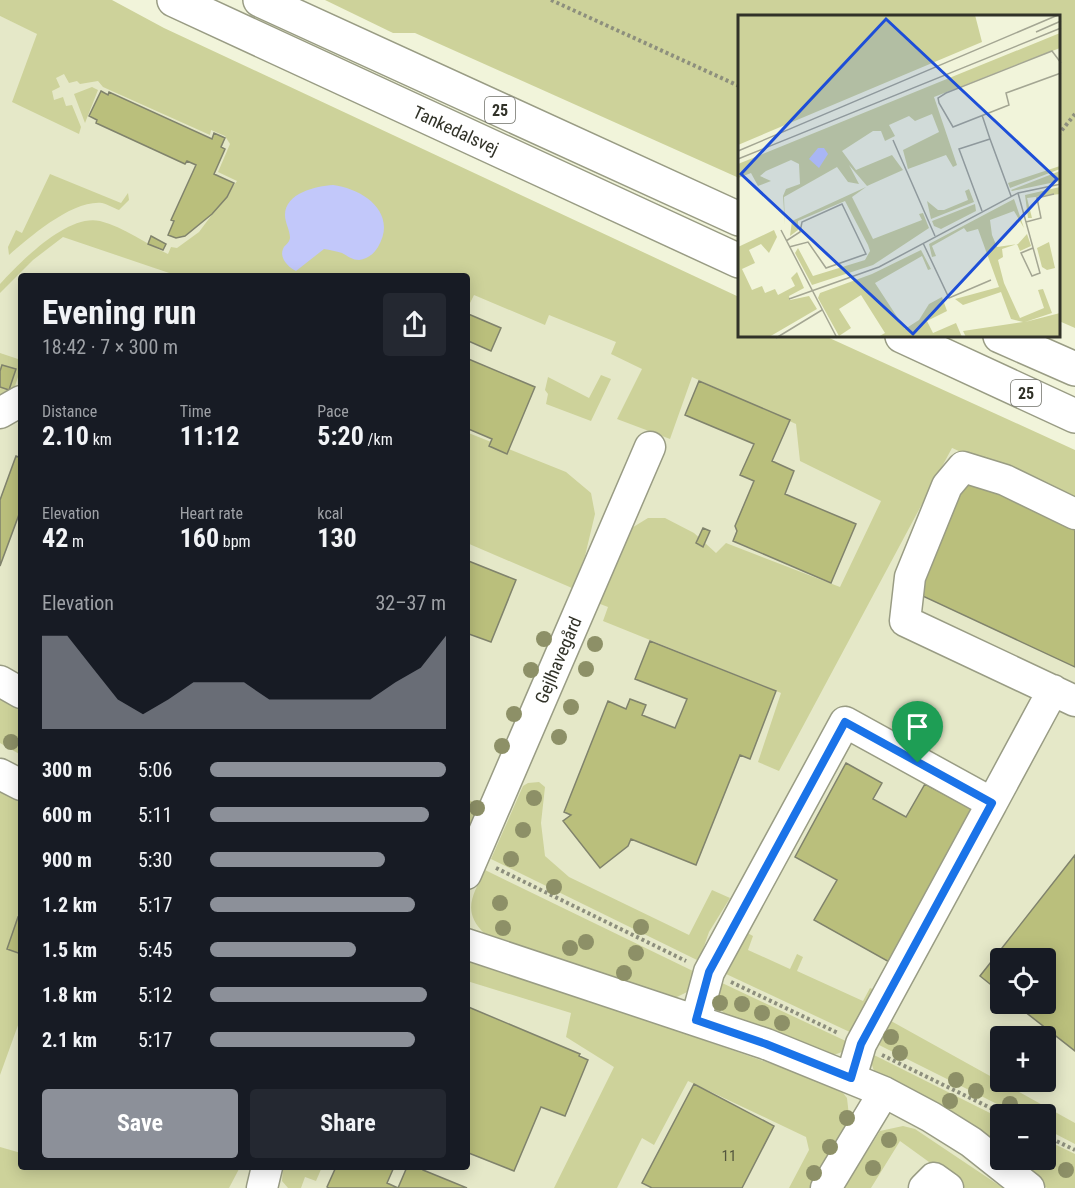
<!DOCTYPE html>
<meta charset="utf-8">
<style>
:root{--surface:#171b24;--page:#242831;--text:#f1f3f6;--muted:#9ea1a6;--accent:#8c9099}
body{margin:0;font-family:"Roboto Condensed",sans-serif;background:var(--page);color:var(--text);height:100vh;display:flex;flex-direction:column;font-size:22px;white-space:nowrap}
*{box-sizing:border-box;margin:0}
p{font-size:20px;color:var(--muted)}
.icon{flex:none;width:33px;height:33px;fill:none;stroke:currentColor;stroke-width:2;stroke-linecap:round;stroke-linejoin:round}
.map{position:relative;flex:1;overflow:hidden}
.details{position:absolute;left:18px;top:273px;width:452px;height:897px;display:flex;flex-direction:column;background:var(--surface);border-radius:6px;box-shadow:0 3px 15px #0003}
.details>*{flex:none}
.tools{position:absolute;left:990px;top:948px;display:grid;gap:12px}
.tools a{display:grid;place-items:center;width:66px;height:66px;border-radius:6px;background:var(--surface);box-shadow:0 3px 15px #0003;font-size:30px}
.pin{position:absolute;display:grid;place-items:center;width:51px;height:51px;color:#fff;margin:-62px -26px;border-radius:50% 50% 50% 0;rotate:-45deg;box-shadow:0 0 6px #0007}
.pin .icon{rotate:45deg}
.round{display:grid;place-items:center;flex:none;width:63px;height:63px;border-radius:6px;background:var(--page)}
.headline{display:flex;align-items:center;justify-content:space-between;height:102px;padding:0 24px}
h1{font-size:33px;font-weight:700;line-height:45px}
.stats{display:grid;grid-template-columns:repeat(3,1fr);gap:9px;height:102px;padding:6px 24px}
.stats div{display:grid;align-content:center}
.stats b{font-size:26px;font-weight:700}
.stats small{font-size:16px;font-weight:400}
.stats p{font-size:16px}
.chart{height:168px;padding:12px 24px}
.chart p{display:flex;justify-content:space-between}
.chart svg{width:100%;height:108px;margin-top:6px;fill:var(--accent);opacity:.7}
.primary-button{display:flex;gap:12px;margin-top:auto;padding:12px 24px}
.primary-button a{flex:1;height:69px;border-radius:6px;background:var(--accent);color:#fff;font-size:24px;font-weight:700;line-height:69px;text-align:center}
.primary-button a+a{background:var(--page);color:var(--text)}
ul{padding:0 24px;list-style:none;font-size:20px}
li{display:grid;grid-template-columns:96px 72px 1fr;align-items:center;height:45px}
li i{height:15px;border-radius:8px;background:var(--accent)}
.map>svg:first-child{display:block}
.built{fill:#e5e8c8;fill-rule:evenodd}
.green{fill:#cdd29a}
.water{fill:#c2c8fa}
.building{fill:#babf7c;stroke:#80836c;stroke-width:1.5}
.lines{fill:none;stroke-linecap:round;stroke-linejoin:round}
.minor-casing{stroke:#999c84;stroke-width:33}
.highway-casing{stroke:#999c84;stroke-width:36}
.path{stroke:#8d8f7d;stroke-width:4;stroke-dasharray:3 3;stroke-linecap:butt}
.minor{stroke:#fff;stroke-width:30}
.highway{stroke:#fff;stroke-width:33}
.tree{fill:#8d9067}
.route-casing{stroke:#fff;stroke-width:12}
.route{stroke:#1a73e8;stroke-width:8}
.labels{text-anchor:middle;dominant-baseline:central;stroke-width:4.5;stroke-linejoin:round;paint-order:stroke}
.number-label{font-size:15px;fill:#53553d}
.shield{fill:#fff;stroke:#6f7068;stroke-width:1.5}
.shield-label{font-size:16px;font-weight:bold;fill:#313228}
.street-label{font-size:18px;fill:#313228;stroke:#fff}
.inset-road{fill:none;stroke:#a4a693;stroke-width:1.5}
.view{fill:#1d4ed8;fill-opacity:0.15;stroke:#1d4ed8;stroke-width:3}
.inset-edge{fill:none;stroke:#313228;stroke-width:3}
</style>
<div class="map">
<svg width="1075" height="1188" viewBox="0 0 1075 1188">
<rect width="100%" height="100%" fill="#f1f4da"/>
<path class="built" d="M0,16L463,232L952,448L1075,505V1188H0ZM21,276H466V1167H21ZM1000,958H1046V1004H1000ZM1000,1036H1046V1082H1000ZM1000,1114H1046V1160H1000Z"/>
<path class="green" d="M0,0H112L164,28L739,297V336H825L1075,450V505L952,448L779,771L758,762L781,693L603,621L608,607L595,602L630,529L648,518H665L694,533L716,553L726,543L840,587L881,501L800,461L796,424L692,377L670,439L617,419L642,369L611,354L616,342L549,315L545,325L474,295L467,309L466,276H178L63,237L33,260L0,293V284C20,262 68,213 100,221C124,227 146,244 168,254L171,247L177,248L199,232L237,181L218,172L230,144L225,136L211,130L210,135L103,87L98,81L80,84L77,81L69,83L64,74L56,78L60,87L52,91L54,100L63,97L66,106L72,105L81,127L79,134L12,102L37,34L0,16Z
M325,0H1075V328L1059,321L1058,16H739V178L415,33H393Z
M92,87L98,90L85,123L74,94Z
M50,174L121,203L128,193L129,200L119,210C114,208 107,204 102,203C72,200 30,237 9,255L8,247L16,230L22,233Z
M0,353L21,360V374H19L13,392L0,398Z
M601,375L611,379L591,421L546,404L548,394L545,390L548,377L589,398Z
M466,432L566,472L591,493L595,514L585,556L572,588L467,543Z
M0,695L21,707V755L0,743Z
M539,782L545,787L541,823L545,856L569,877L689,935L712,890L730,898L709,932L699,961L491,859L523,786L528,783Z
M0,791L21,802V1017L0,1075Z
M467,799L485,808L467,844L466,801Z
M485,870L695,972L687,992L675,998L485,934C461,911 473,895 485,870Z
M742,930L753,936L748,950L790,969L797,954L803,957L797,971L863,1001L870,988L875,990L854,1034L724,973Z
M467,958L812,1078L843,1093L847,1098L850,1125L810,1188H789L809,1150L806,1137L688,1081L654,1145L642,1138L617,1188H554L614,1067L566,1037L571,1013L467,981Z
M720,982L850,1043C846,1051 840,1054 831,1055L724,1013C714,1003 716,995 720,982Z
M891,1021L1075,1123V1144L1046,1129V1114H1017L879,1045Z
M874,1055L1000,1118V1153L874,1071L871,1062Z
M903,1126L915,1129L1003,1188H965L900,1141L871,1188H844L880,1131Z
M1046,1140L1075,1154V1188H1047L1009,1160H1046Z
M0,1147L21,1153V1167H232L239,1169L229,1188H0Z
M283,1167H322L316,1181L305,1177L301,1188H288L282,1181Z"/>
<path class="water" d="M333,185C364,189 398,213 378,247C374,254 367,259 359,260C352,260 348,256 342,253C336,251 330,250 324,249L296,271C289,268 279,258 283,249C285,244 289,244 290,238C290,230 285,223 285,215C285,193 316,186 333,185Z"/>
<path class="building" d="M101,91L108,95L109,92L212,139L214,133L225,138L221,147L225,149L214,174L234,183L227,197L212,214L185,236L176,238L168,235L174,221L171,220L196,165L187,161L185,164L96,123L97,120L89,116Z
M151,236L166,244L163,250L148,244Z
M466,313L501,328L491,351L466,340Z
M466,358L535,387L507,454L489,446L492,439L466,428Z
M2,365L16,369L9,390L0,387V371Z
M699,381L790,420L772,461L794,471L785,494L856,524L831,583L733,541L737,531L735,526L754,481L740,475L754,444L685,415Z
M16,456L21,458V509L0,566V500Z
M968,476L1075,525V667L914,592Z
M703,528L710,531L703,547L696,543Z
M466,560L516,580L491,642L466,633Z
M650,641L776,691L750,759L740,755L696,865L631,839L628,846L600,868L563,821L571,815L564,812L608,701L626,709L630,699L646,705L642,715L675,728L687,699L635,679Z
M846,763L882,783L873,799L906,817L925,784L974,810L891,963L814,920L837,880L795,857Z
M1075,855V1051L1015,1004H1046V958H1000V992L980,976Z
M18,917L21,918V954L7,949Z
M466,1006L580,1054L579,1056L588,1060L565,1116L541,1107L514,1171L466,1152Z
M694,1084L774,1126L742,1188H652L642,1183Z
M336,1167H394L387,1183L398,1188L407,1167H424L423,1170L467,1188H329L327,1187Z"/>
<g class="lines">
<defs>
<path id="minor" d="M0,413L21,401
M1075,514L1005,480L963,467L947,486L910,577L905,621L1075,701
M0,681L21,693
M0,774L21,785
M992,803L1053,690
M466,874L650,447
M466,944L766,1044L884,1092L931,1117L971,1142L1029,1188
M696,1020L709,972L845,722L992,803L861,1044L851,1078
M262,1188L267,1167
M826,1188L884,1092
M924,1188L934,1178L948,1188"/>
<path id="highway" d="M174,0L739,261
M260,0L739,219
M902,336L1075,416
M1000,336L1075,369"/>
</defs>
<use href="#minor" class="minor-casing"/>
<use href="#highway" class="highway-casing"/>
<path class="path" d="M551,0L739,86
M1058,135L1075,114
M496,868L686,961
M731,982L838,1033
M882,1055L1003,1114
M1046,1136L1075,1150"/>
<use href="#minor" class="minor"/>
<use href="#highway" class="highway"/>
</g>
<g class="tree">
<circle cx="544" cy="639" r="8"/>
<circle cx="595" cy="644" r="8"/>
<circle cx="586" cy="669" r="8"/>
<circle cx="531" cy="670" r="8"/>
<circle cx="571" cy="707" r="8"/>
<circle cx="514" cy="714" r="8"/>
<circle cx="559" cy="737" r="8"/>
<circle cx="11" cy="742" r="8"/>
<circle cx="502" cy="746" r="8"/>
<circle cx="534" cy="798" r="8"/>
<circle cx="477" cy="808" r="8"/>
<circle cx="523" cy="830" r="8"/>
<circle cx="511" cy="859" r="8"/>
<circle cx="554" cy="887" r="8"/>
<circle cx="500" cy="903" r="8"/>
<circle cx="641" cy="927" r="8"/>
<circle cx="503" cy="928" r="8"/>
<circle cx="586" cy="942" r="8"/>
<circle cx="570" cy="948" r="8"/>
<circle cx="636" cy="953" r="8"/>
<circle cx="624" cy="973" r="8"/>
<circle cx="720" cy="1003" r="8"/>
<circle cx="742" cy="1004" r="8"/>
<circle cx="762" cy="1013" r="8"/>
<circle cx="782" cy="1023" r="8"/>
<circle cx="891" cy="1037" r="8"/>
<circle cx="900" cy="1053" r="8"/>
<circle cx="956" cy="1080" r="8"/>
<circle cx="976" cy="1091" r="8"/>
<circle cx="950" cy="1101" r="8"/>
<circle cx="1010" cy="1104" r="8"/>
<circle cx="847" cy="1118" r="8"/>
<circle cx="889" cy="1140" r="8"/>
<circle cx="830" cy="1147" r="8"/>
<circle cx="873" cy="1168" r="8"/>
<circle cx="1066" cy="1170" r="8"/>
<circle cx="814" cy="1173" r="8"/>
</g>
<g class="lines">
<defs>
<path id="route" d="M845,722L992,803L861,1044L851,1078L766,1044L696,1020L709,972Z"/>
</defs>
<use href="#route" class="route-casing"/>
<use href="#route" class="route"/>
</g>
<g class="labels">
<g class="number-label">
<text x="729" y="1156">11</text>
</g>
<g class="shield">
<rect x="485" y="97" width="30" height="26" rx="4.5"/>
<rect x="1011" y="380" width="30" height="26" rx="4.5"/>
</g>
<g class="shield-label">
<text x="500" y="110">25</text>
<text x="1026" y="393">25</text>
</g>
<g class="street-label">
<text transform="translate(456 130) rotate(25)">Tankedalsvej</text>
<text transform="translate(558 660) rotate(-67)">Gejlhavegård</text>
</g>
</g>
<g transform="translate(738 15)">
<rect width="322" height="322" fill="#f1f4da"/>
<path d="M0,0H237L244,27L0,130ZM322,18V33L196,82L219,150L215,152L208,140L170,154L165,135L201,117L194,99L177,106L171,101L151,110L157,121L147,126L143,116H135L104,136L118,155L154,140L165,155L129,171L111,150L121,169L110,167L99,152L46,182L47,210L45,181L48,174L62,169L61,149L53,145L28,156L22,161L33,166L20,171L13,158L0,163V149ZM322,151V154L272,173L270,168ZM322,156V166L274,176L273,175ZM128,172L114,182L135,224L184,205L181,199L185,198L191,213L135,250L74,270L57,238L60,233L75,261L127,245L132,236L130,230L107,186L60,206V215L52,221L54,206ZM322,172V179L289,183L294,203H290L287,180ZM231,174L236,187L193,204L189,186L200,195H206L230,185L227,176ZM276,184L286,213L276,196L252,205L254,220L259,232L280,229L289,219L293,231L282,236L279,229L264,234L265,242L260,245L266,268L282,303L306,293L300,275L305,274L314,298L287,307L322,298V322H228L225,316L285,307L273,304L263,277L225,290L217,284L261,272L240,214L229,217L226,213L194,231L198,241L194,242L191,229ZM237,189L238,196L203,214L196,211L194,206ZM36,215L39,222L31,238L23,229L11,235L17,248L4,254L14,275L24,271L27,278L37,274L40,280L57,271L53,263L59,257L66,273L51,281L52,285L71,281L79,294L31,322L0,323V232ZM311,227L317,253L309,255L304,252L299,233ZM183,235L193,254L190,255L184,241L137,268L167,314L181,305L191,289L204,282L209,296L189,306L195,318L218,308L224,322H140L147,318L123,280L101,294L113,313L101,321L80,283L82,278L134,259Z" fill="#cdd29a"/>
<path d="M80,133H86L90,139L81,153L71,144Z" fill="#c2c8fa"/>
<path class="inset-road" d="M298,17L323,6M323,48L314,36L208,78L200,83L201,88L215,112L271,90L268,78L323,58M244,100L252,124M155,125L197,221M0,136L320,0M0,144L323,13M280,178L302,258L294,261L283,238L295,233M244,196L221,134L252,124L273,181M288,207L303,203L299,183L316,179M43,215L99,323M48,226L62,217L64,207L104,189L128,239L88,253L70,227L51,232M185,228L211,283L253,265M51,284L141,252L280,178L323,169M38,323L84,295"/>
<path class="view" d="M148,4L319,164L175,319L3,159Z"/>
<rect width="322" height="322" class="inset-edge"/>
</g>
</svg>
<div class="tools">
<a><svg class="icon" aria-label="locate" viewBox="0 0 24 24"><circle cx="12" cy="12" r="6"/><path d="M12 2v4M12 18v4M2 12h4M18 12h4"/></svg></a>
<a>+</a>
<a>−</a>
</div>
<div class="pin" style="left:918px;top:763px;background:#1e9e55"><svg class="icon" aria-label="arrive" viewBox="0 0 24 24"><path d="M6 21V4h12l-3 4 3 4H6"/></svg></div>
<section class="details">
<div class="headline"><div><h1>Evening run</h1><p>18:42 · 7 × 300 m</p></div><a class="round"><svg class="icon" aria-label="share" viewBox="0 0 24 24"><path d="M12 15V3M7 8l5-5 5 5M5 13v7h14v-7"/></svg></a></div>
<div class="stats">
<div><p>Distance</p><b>2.10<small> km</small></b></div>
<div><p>Time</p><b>11:12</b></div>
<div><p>Pace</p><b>5:20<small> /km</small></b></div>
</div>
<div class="stats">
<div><p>Elevation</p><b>42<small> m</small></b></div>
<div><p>Heart rate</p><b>160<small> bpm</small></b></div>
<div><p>kcal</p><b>130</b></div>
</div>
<div class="chart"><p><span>Elevation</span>32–37 m</p>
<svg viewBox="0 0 160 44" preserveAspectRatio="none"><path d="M0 44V6L10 6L20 19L30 32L40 38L50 32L60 25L70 25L80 25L90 32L100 32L110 32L120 32L130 32L140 25L150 19L160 6V44z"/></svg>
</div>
<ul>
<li><b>300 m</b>5:06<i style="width:100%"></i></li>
<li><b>600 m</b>5:11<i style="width:93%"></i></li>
<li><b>900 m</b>5:30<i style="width:74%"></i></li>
<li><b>1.2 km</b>5:17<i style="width:87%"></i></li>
<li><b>1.5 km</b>5:45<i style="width:62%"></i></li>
<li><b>1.8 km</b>5:12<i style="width:92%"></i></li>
<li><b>2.1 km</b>5:17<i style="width:87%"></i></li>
</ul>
<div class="primary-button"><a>Save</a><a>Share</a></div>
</section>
</div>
